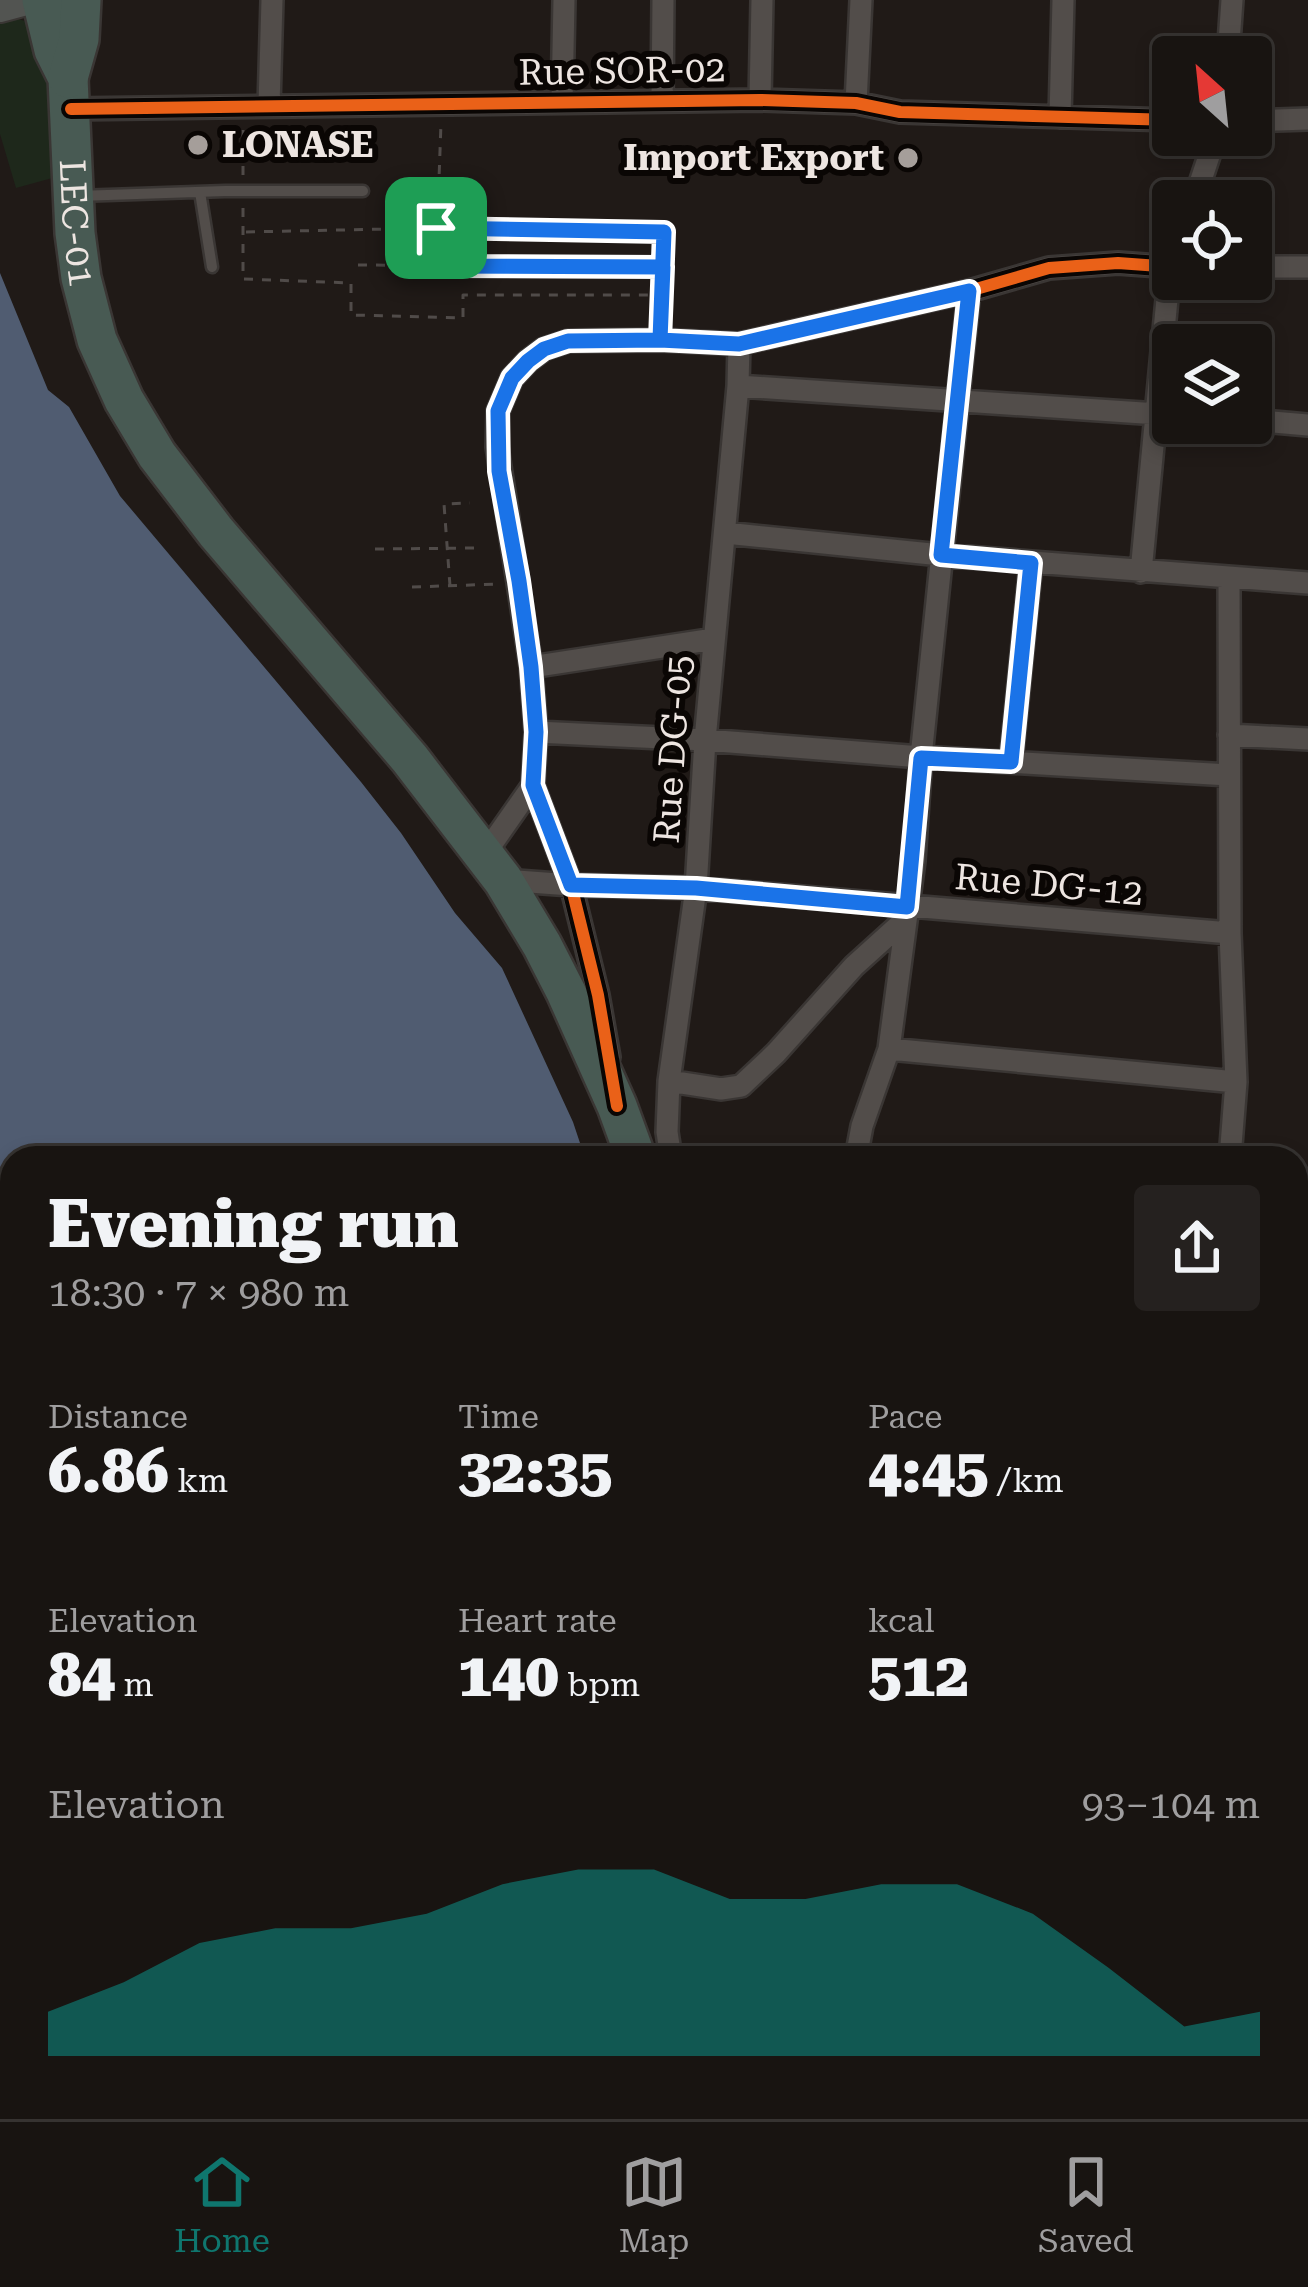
<!DOCTYPE html>
<meta charset="utf-8">
<style>
:root{--surface:#181411;--page:#25211f;--text:#f1f3f6;--muted:#9f9e9f;--line:#363331;--accent:#0f766e}
body{margin:0;font-family:"Roboto Serif",serif;background:var(--page);color:var(--text);height:100vh;display:flex;flex-direction:column;font-size:45px;white-space:nowrap}
*{box-sizing:border-box;margin:0}
p{font-size:39px;color:var(--muted)}
.icon{flex:none;width:66px;height:66px;fill:none;stroke:currentColor;stroke-width:2;stroke-linecap:round;stroke-linejoin:round}
.map{position:relative;flex:1;overflow:hidden}
.details{position:absolute;left:0px;top:1146px;width:1308px;height:975px;display:flex;flex-direction:column;background:var(--surface);border-radius:36px 36px 0 0;box-shadow:0 6px 18px #0003,0 0 0 3px var(--line)}
.details>*{flex:none}
.needle{width:78px;rotate:333deg}
.buttons{position:absolute;left:1152px;top:36px;display:grid;gap:24px}
.buttons a{display:grid;place-items:center;width:120px;height:120px;border-radius:12px;background:var(--surface);box-shadow:0 6px 18px #0003,0 0 0 3px var(--line);font-size:60px}
.pin{position:absolute;display:grid;place-items:center;width:102px;height:102px;color:#fff;margin:-51px;border-radius:24px;box-shadow:0 6px 18px #0006}
.round{display:grid;place-items:center;flex:none;width:126px;height:126px;border-radius:12px;background:var(--page)}
.head{display:flex;align-items:center;justify-content:space-between;height:204px;padding:0 48px}
h1{font-size:66px;font-weight:800;line-height:90px}
.stats{display:grid;grid-template-columns:repeat(3,1fr);gap:18px;height:204px;padding:12px 48px}
.stats div{display:grid;align-content:center}
.stats b{font-size:60px;font-weight:800}
.stats small{font-size:33px;font-weight:400}
.stats p{font-size:33px}
.chart{height:336px;padding:24px 48px}
.chart p{display:flex;justify-content:space-between}
.chart svg{width:100%;height:216px;margin-top:12px;fill:var(--accent);opacity:.7}
.tabs{display:flex;justify-content:space-around;align-items:center;height:168px;border-top:3px solid var(--line);background:var(--surface);font-size:33px;color:var(--muted)}
.tabs a{display:grid;justify-items:center;gap:6px}
.tabs .on{color:var(--accent)}
.map>svg:first-child{display:block}
.green{fill:#1e281b}
.water{fill:#505c71}
.lines{fill:none;stroke-linecap:round;stroke-linejoin:round}
.stream{stroke:#505c71;stroke-width:6}
.lane-casing{stroke:#3a3634;stroke-width:15}
.street-casing{stroke:#3a3634;stroke-width:26}
.secondary-casing{stroke:#3a3634;stroke-width:34}
.highway-casing{stroke:#3a3634;stroke-width:44}
.path{stroke:#504b49;stroke-width:3;stroke-dasharray:9 9;stroke-linecap:butt}
.lane{stroke:#524d4a;stroke-width:10}
.street{stroke:#524d4a;stroke-width:21}
.secondary{stroke:#525451;stroke-width:30}
.highway{stroke:#485a53;stroke-width:39}
.cycleway-casing{stroke:#0a0604;stroke-width:20}
.cycleway{stroke:#ea6118;stroke-width:12}
.route-casing{stroke:#fff;stroke-width:24}
.route{stroke:#1a73e8;stroke-width:15}
.poi-dot{fill:#a59e9a;stroke:#0a0604;stroke-width:4.5}
.labels{text-anchor:middle;dominant-baseline:central;stroke-width:12;stroke-linejoin:round;paint-order:stroke}
.street-label{font-size:36px;fill:#ede5e1;stroke:#0a0604}
.poi-label{font-size:36px;font-weight:bold;fill:#ede5e1;stroke:#0a0604;text-anchor:start}
</style>
<div class="map">
<svg width="1308" height="2119" viewBox="0 0 1308 2119">
<rect width="100%" height="100%" fill="#201a17"/>
<path class="green" d="M15,18L28,22L48,50L56,177L16,188L0,134V19Z
M878,2109H1102L1107,2119H883Z"/>
<path class="water" d="M0,273L48,390L69,407L120,496L361,782L401,833L455,913L502,968L573,1122L585,1158H12V2109H617L618,2119H0Z"/>
<g class="lines">
<path class="stream" d="M1296,1346L1308,1345"/>
<defs>
<path id="lane" d="M200,192L212,267
M78,196L225,191H363"/>
<path id="street" d="M1228,57L1232,0
M662,100L663,0
M760,100L762,0
M562,102L564,0
M856,103L861,0
M269,106L272,0
M71,109L760,100L856,103L900,112L1173,120
M1060,117L1063,0
M1251,121L1308,119
M1194,201L1216,135
M1251,267H1308
M738,386L1173,415
M1251,420L1308,425
M725,533L941,555L1308,583
M1141,572L1167,299L1173,264
M1229,579L1230,933L1236,1082L1230,1158
M531,667L714,639
M536,732L705,740L921,757L1229,775
M1229,735L1308,739
M1011,762L1031,563
M484,855L533,785
M503,880L571,885L696,888L1230,933
M889,1049L1236,1082
M609,1057L598,995L571,885L533,785L536,732L531,667L497,447L498,411L512,378L528,361L544,349L568,341L660,340L739,344L969,291L1049,268L1118,263L1173,267
M669,1081L721,1089L741,1086L776,1053L854,966L906,919
M671,1158L667,1132L669,1081L696,888L705,740L738,386L739,344
M856,1158L862,1126L889,1049L914,861L921,757L969,291
M1296,1191L1308,1189
M1296,1449H1308
M1296,1664L1308,1663
M1296,1732L1308,1765"/>
<path id="secondary" d="M0,7L26,0
M1296,1368L1308,1367"/>
<g id="highway">
<path id="s1" d="M42,0L54,50L68,78L75,233L81,278L97,340L124,400L157,455L216,532L410,759L503,880L542,945L566,992L617,1106L636,1158"/>
<path d="M68,78L79,39L81,0"/>
<path d="M793,2109L797,2119"/>
</g>
</defs>
<use href="#lane" class="lane-casing"/>
<use href="#street" class="street-casing"/>
<use href="#secondary" class="secondary-casing"/>
<use href="#highway" class="highway-casing"/>
<path class="path" d="M243,175V130
M243,208V279L351,283V315L463,318V295H662
M246,232L436,228L664,232L661,321
M436,264L441,123
M358,265L662,267
M375,549L476,548
M450,586L444,504L470,503
M412,587L500,584
M1296,1995L1308,1989"/>
<use href="#lane" class="lane"/>
<use href="#street" class="street"/>
<use href="#secondary" class="secondary"/>
<use href="#highway" class="highway"/>
<defs>
<path id="cycleway" d="M71,109L760,100L856,103L900,112L1173,120
M617,1106L598,995L571,885L533,785L536,732L531,667L497,447L498,411L512,378L528,361L544,349L568,341L660,340L739,344L969,291L1049,268L1118,263L1173,267"/>
</defs>
<use href="#cycleway" class="cycleway-casing"/>
<use href="#cycleway" class="cycleway"/>
</g>
<g class="lines">
<defs>
<path id="route" d="M436,228V266L663,267L660,340L568,341L544,349L528,361L512,378L498,411L499,471L519,581L531,667L536,732L533,785L571,885L696,888L907,907L921,758L1011,762L1031,563L941,555L969,291L739,344L660,340L664,232L436,228"/>
</defs>
<use href="#route" class="route-casing"/>
<use href="#route" class="route"/>
</g>
<g class="poi-dot">
<circle cx="198" cy="145" r="12"/>
<circle cx="908" cy="158" r="12"/>
</g>
<g class="labels">
<g class="street-label">
<text transform="translate(622 71) rotate(-1)">Rue SOR-02</text>
<text stroke="none"><textPath href="#s1" startOffset="228">LEC-01</textPath></text>
<text transform="translate(673 749) rotate(-86)">Rue DG-05</text>
<text transform="translate(1049 885) rotate(5)">Rue DG-12</text>
</g>
<g class="poi-label">
<text x="222" y="145">LONASE</text>
<text x="884" y="158" text-anchor="end">Import Export</text>
</g>
</g>
</svg>
<div class="buttons">
<a><svg class="needle" viewBox="-14 -14 28 28"><path d="M0-13l5 13h-10z" fill="#e53935"/><path d="M0 13l5-13h-10z" fill="#9f9e9f"/></svg></a>
<a><svg class="icon" aria-label="locate" viewBox="0 0 24 24"><circle cx="12" cy="12" r="6"/><path d="M12 2v4M12 18v4M2 12h4M18 12h4"/></svg></a>
<a><svg class="icon" aria-label="layers" viewBox="0 0 24 24"><path d="M12 4l9 5-9 5-9-5zM3 14l9 5 9-5"/></svg></a>
</div>
<div class="pin" style="left:436px;top:228px;background:#1e9e55"><svg class="icon" aria-label="arrive" viewBox="0 0 24 24"><path d="M6 21V4h12l-3 4 3 4H6"/></svg></div>
<section class="details">
<div class="head"><div><h1>Evening run</h1><p>18:30 · 7 × 980 m</p></div><a class="round"><svg class="icon" aria-label="share" viewBox="0 0 24 24"><path d="M12 15V3M7 8l5-5 5 5M5 13v7h14v-7"/></svg></a></div>
<div class="stats">
<div><p>Distance</p><b>6.86<small> km</small></b></div>
<div><p>Time</p><b>32:35</b></div>
<div><p>Pace</p><b>4:45<small> /km</small></b></div>
</div>
<div class="stats">
<div><p>Elevation</p><b>84<small> m</small></b></div>
<div><p>Heart rate</p><b>140<small> bpm</small></b></div>
<div><p>kcal</p><b>512</b></div>
</div>
<div class="chart"><p><span>Elevation</span>93–104 m</p>
<svg viewBox="0 0 160 44" preserveAspectRatio="none"><path d="M0 44V35L10 29L20 21L30 18L40 18L50 15L60 9L70 6L80 6L90 12L100 12L110 9L120 9L130 15L140 26L150 38L160 35V44z"/></svg>
</div>
</section>
</div>
<nav class="tabs">
<a class="on"><svg class="icon" aria-label="home" viewBox="0 0 24 24"><path d="M3 11l9-7 9 7M6 9v11h12V9"/></svg>Home</a>
<a><svg class="icon" aria-label="map" viewBox="0 0 24 24"><path d="M3 6l6-2 6 2 6-2v14l-6 2-6-2-6 2zM9 4v14M15 6v14"/></svg>Map</a>
<a><svg class="icon" aria-label="saved" viewBox="0 0 24 24"><path d="M7 4h10v16l-5-4-5 4z"/></svg>Saved</a>
</nav>
